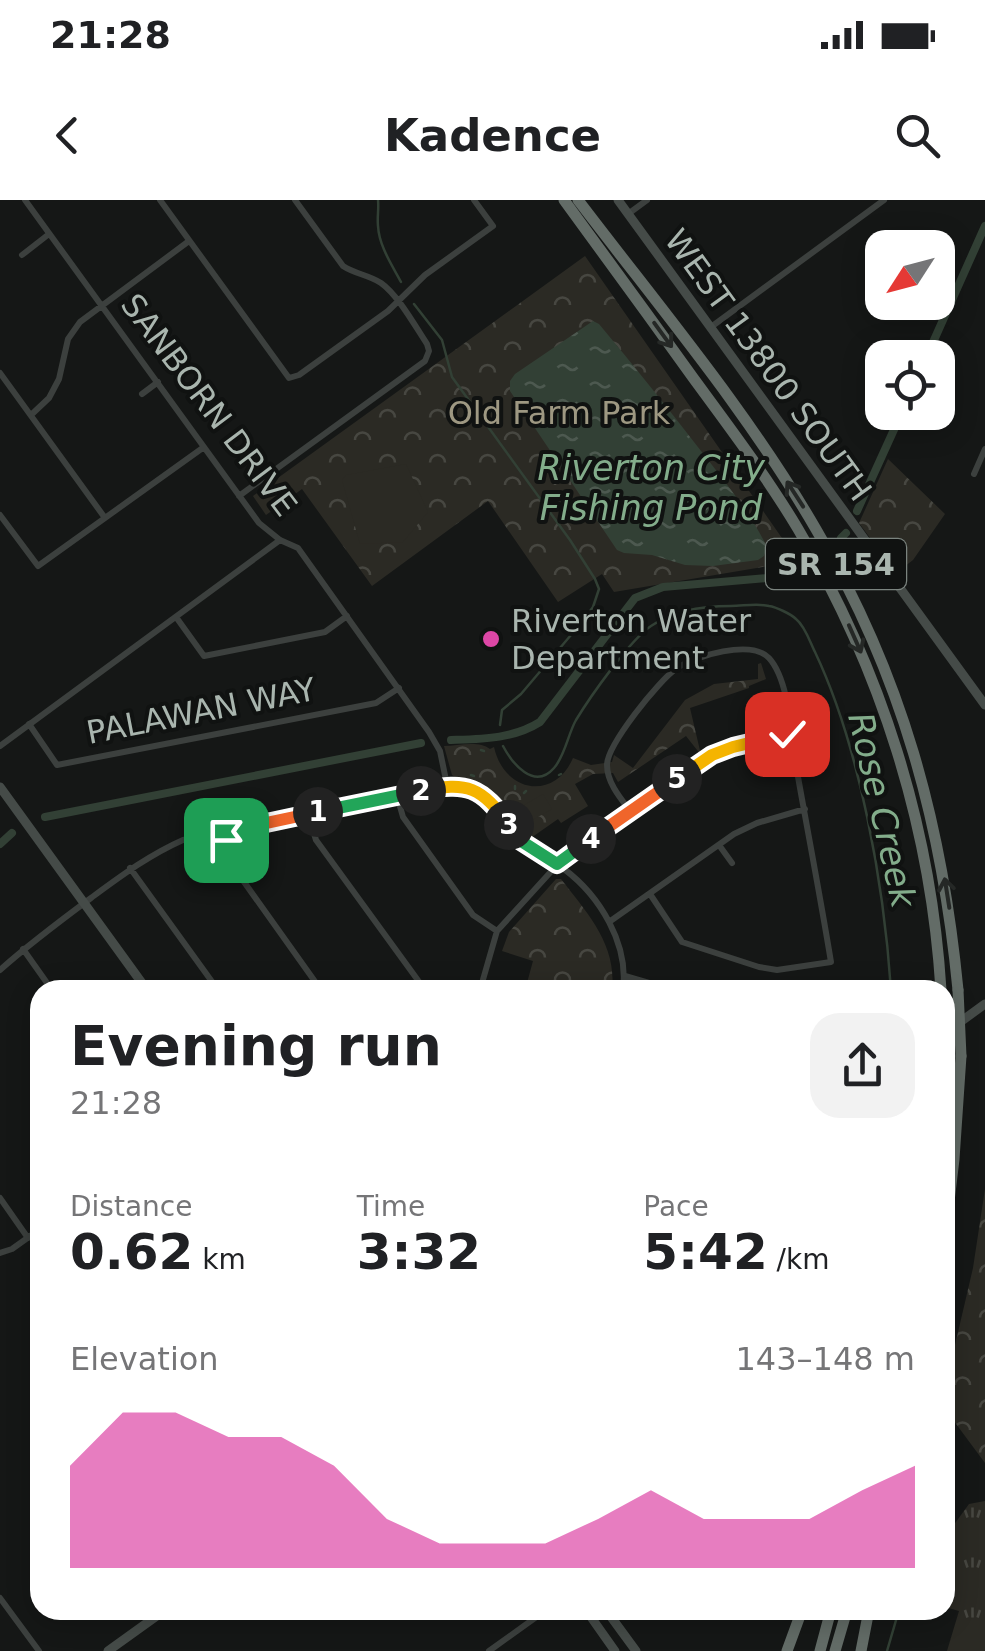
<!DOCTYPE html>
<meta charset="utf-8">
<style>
:root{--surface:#fff;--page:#f2f2f2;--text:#202124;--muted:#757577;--accent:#dd47a6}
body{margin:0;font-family:"DejaVu Sans",sans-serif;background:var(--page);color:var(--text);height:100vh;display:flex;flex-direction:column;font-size:38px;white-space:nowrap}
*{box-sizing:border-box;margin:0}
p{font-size:32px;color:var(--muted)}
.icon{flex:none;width:55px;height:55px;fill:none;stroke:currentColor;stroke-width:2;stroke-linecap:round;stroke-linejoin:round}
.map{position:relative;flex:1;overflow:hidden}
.panel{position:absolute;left:30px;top:780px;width:925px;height:640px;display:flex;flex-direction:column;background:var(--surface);border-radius:30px;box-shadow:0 5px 25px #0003}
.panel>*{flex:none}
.needle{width:65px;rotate:234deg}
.controls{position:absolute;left:865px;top:30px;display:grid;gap:20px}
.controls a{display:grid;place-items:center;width:90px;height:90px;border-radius:20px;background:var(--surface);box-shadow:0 5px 25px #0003;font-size:50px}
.pin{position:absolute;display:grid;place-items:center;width:85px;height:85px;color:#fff;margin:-42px;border-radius:20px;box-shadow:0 5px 15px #0006}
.km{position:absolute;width:50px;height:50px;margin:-25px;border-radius:50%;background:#222;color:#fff;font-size:28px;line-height:50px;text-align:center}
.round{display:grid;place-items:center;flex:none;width:105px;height:105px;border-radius:30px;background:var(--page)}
.head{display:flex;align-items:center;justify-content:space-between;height:170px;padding:0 40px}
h1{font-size:55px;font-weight:700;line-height:75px}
.metrics{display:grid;grid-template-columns:repeat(3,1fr);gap:15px;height:170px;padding:10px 40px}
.metrics div{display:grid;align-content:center}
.metrics b{font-size:50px;font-weight:700}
.metrics small{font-size:28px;font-weight:400}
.metrics p{font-size:28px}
.chart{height:280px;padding:20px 40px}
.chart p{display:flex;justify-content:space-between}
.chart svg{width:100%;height:180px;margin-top:10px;fill:var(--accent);opacity:.7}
.status{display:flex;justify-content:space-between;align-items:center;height:70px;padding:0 50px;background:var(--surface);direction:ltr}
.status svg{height:28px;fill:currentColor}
header{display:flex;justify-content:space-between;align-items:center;height:130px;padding:0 40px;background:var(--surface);font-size:45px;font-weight:700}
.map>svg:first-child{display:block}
.grass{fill:url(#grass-tufts)}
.park{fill:url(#park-crowns)}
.pitch{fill:#2b2a24}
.water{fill:url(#water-ripples)}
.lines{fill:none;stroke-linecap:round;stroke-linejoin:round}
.stream{stroke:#324035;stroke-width:2.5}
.canal{stroke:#324035;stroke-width:8}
.street{stroke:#3c403e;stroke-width:6}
.secondary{stroke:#454b48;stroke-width:9}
.highway{stroke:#636c67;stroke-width:11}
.highway-bridge{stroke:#636c67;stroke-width:11}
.oneway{stroke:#252826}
.split-1-casing{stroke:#fff;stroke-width:20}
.split-2-casing{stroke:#fff;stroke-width:20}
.split-3-casing{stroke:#fff;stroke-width:20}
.split-4-casing{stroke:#fff;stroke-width:20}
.split-5-casing{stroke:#fff;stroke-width:20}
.split-6-casing{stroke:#fff;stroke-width:20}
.split-1{stroke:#f0652b;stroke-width:12}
.split-2{stroke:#22a559;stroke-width:12}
.split-3{stroke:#f5b400;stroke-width:12}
.split-4{stroke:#22a559;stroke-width:12}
.split-5{stroke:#f0652b;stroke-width:12}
.split-6{stroke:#f5b400;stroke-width:12}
.poi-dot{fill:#dd47a6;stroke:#101211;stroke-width:4}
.labels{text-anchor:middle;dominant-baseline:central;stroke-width:8;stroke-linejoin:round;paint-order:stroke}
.shield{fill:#101211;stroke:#7b847f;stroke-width:2.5}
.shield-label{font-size:30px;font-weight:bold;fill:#a9b5ae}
.street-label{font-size:32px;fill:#a9b5ae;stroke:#101211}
.park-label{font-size:32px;fill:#9e9882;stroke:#101211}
.poi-label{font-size:32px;fill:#a9b5ae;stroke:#101211;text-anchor:start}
.water-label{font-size:35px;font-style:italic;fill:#83ad8b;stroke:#101211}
</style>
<div class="status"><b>21:28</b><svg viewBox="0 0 49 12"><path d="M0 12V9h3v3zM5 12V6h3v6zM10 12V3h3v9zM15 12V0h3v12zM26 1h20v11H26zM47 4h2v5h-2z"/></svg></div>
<header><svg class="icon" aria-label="back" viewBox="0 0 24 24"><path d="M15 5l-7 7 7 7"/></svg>Kadence<svg class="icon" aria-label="search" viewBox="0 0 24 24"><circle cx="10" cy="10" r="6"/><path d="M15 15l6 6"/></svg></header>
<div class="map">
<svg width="985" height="1451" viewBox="0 0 985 1451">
<defs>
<pattern id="grass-tufts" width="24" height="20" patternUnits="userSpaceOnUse" patternTransform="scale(2.5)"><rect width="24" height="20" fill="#2b2a24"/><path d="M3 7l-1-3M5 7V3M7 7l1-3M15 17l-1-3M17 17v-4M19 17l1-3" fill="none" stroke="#474741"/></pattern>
<pattern id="park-crowns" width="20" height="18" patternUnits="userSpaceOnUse" patternTransform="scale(2.5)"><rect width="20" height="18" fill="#2b2a24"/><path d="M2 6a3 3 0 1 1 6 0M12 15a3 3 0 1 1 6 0" fill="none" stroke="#474741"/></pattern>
<pattern id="water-ripples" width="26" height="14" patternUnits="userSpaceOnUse" patternTransform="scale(2.5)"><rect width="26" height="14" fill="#324035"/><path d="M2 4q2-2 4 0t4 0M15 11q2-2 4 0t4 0" fill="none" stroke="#4d5950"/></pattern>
</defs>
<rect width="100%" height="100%" fill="#151716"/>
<path class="grass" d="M985,1301V1451H947L959,1411L945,1407V1337L969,1304Z"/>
<path class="park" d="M585,56L798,361L614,392L602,374L558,402L488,301L372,386L302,289L266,315L253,296Z
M888,259L945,314L913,360L896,373L859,323Z
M761,463L766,479L749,486V488L690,508L701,555L686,536L618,582L613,573L593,574L575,584L588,606L561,623L558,619L528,640L493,596L484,588L458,579L452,575L444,546C458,546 478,540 490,549L494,547C504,593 555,601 573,558L591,565L612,562L614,555L633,568L685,500L714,484L758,479V464Z
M556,679H561C587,713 617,744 612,790H553L527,783L533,761L502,751L509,732Z
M985,989V1263L945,1209V1188L973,1068Z"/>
<path class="pitch" d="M406,264L428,312L403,342L360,344L342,280L346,275Z
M543,594L552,609L529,622L521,607Z"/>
<path class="water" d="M593,121L599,124C634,166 668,208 701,251C725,282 750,312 767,347L764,356L758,360L713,366L685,365L652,355L624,353L617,350L510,191V181L515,174Z"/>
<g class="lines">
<path class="stream" d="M378,0C379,10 377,16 378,26C379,46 392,65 401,82
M414,104L442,140L452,177L570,340L595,379L599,389L593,407L582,422L521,494L502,510L500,525
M503,546C512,563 534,591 554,568C565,556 568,534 576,520C590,497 630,440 651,426C674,410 705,406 731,406C743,406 758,403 769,406C776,407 791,414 796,419C805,426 810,442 815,452C860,547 884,685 891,790
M481,550L484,551
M471,575L474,576
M559,575L561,574
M515,586V589
M524,593L526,591
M887,1451L899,1410"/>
<path class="canal" d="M926,158L985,26
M857,311L902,212
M841,338L846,333
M451,540C482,539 513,539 540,522L635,398L663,387L803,375
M45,617L421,543
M0,644L12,633"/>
<path class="street" d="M25,0L259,323L280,340L298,348L429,532L440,551L447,585
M160,0L289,178L299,175L388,111L425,75L493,26L474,0
M628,14L647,0
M22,55L49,34
M711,127L884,0
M0,173L105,318
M142,194L158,182
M31,215L49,198L59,179L68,139L80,122L189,41
M974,274L985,249
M239,296L425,161L429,151L427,144C415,126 398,95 381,83C369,75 355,74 343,66L295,0
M0,315L38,366L204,247
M176,417L204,456L325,432L347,416
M29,524L57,565L376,503L399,488
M0,546L280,340
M397,596L403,617L473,715L497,731
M631,612C621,599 607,583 607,565C607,545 659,480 677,468C695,456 751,439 769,458C789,480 791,533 795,560C807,628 820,695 831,762L777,770L759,767L682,742L650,694
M308,614L316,640L425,790
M224,632L232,665L321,790
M719,645L732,663
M130,668L218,790
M609,722L734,634L757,623L805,609
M23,749L52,790
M0,770C29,744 60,721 91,698C121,676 149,655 183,640L447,586C456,587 470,587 478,590C499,600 507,629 524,643C536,653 551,660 564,669C600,696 629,744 623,790
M625,776L673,790
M480,790L497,731L557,665L712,555L733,547L793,532
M530,790L532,786L543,790
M0,998L28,1038
M0,1053L12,1049L40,1029
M0,1398L39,1451
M489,1451L546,1410"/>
<path class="secondary" d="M618,0L985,505
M0,587L147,790
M945,833L985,804
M586,1410L615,1451
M606,1410L636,1451
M108,1451L165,1410"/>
<path class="highway" d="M564,0C608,60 651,119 694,179C730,228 767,277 798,329C881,469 931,627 941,790
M578,0C660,108 749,213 817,331C902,476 942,624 958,790
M945,1035L954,959L961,856
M787,1451L802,1410
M820,1451L831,1410
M835,1451L847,1410
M861,1451L869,1410"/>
<path class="highway-bridge" d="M958,790L961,856"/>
</g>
<defs><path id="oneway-shaft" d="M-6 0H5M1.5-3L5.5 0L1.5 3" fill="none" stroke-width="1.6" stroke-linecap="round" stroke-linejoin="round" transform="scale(2.5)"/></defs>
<g class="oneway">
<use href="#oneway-shaft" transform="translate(663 135) rotate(54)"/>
<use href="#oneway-shaft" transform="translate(795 294) rotate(-123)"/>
<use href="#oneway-shaft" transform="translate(855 439) rotate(66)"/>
<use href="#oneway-shaft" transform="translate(947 693) rotate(-99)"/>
</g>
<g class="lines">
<defs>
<path id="split-1" d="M226,640L224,632L318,612"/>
<path id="split-2" d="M318,612L421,591"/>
<path id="split-3" d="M421,591C468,581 481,587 509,625"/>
<path id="split-4" d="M509,625L521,641L557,664L591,639"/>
<path id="split-5" d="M591,639L677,579"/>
<path id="split-6" d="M677,579L712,555L733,547L787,534"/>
</defs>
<use href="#split-1" class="split-1-casing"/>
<use href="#split-2" class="split-2-casing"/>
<use href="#split-3" class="split-3-casing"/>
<use href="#split-4" class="split-4-casing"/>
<use href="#split-5" class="split-5-casing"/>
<use href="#split-6" class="split-6-casing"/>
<use href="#split-1" class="split-1"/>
<use href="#split-2" class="split-2"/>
<use href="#split-3" class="split-3"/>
<use href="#split-4" class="split-4"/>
<use href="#split-5" class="split-5"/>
<use href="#split-6" class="split-6"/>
</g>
<circle class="poi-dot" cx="491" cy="439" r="10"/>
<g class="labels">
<rect class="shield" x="766" y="339" width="140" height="50" rx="8"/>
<g class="shield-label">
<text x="836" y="364">SR 154</text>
</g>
<g class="street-label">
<text transform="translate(768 165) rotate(54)">WEST 13800 SOUTH</text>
<text transform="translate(209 205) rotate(53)">SANBORN DRIVE</text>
<text transform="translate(201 511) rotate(-11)">PALAWAN WAY</text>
</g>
<g class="park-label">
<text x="559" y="213">Old Farm Park</text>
</g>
<g class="poi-label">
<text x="511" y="421">Riverton Water<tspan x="511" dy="37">Department</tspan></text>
</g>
<g class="water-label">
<text x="651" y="268">Riverton City<tspan x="651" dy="40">Fishing Pond</tspan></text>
<text transform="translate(882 610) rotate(77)">Rose Creek</text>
</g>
</g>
</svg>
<div class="controls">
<a><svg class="needle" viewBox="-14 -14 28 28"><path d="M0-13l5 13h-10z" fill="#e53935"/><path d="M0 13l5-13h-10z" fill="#757577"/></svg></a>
<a><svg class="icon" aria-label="locate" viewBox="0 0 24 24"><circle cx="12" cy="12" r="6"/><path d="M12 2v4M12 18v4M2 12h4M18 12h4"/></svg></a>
</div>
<div class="pin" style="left:226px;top:640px;background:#1e9e55"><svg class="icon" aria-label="arrive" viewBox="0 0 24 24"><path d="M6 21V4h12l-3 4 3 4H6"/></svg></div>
<div class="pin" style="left:787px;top:534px;background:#d93025"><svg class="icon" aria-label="check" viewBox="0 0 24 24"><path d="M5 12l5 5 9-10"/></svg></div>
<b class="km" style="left:318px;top:612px">1</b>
<b class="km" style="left:421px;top:591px">2</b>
<b class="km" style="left:509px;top:625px">3</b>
<b class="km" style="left:591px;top:639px">4</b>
<b class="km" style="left:677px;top:579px">5</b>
<section class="panel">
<div class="head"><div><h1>Evening run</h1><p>21:28</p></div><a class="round"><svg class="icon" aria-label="share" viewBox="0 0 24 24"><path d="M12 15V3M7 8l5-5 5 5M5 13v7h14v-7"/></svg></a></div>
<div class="metrics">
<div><p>Distance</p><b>0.62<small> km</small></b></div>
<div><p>Time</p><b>3:32</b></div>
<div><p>Pace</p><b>5:42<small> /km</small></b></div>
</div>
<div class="chart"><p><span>Elevation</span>143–148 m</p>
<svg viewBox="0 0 160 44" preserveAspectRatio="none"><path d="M0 44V19L10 6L20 6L30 12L40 12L50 19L60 32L70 38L80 38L90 38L100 32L110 25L120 32L130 32L140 32L150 25L160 19V44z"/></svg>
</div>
</section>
</div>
